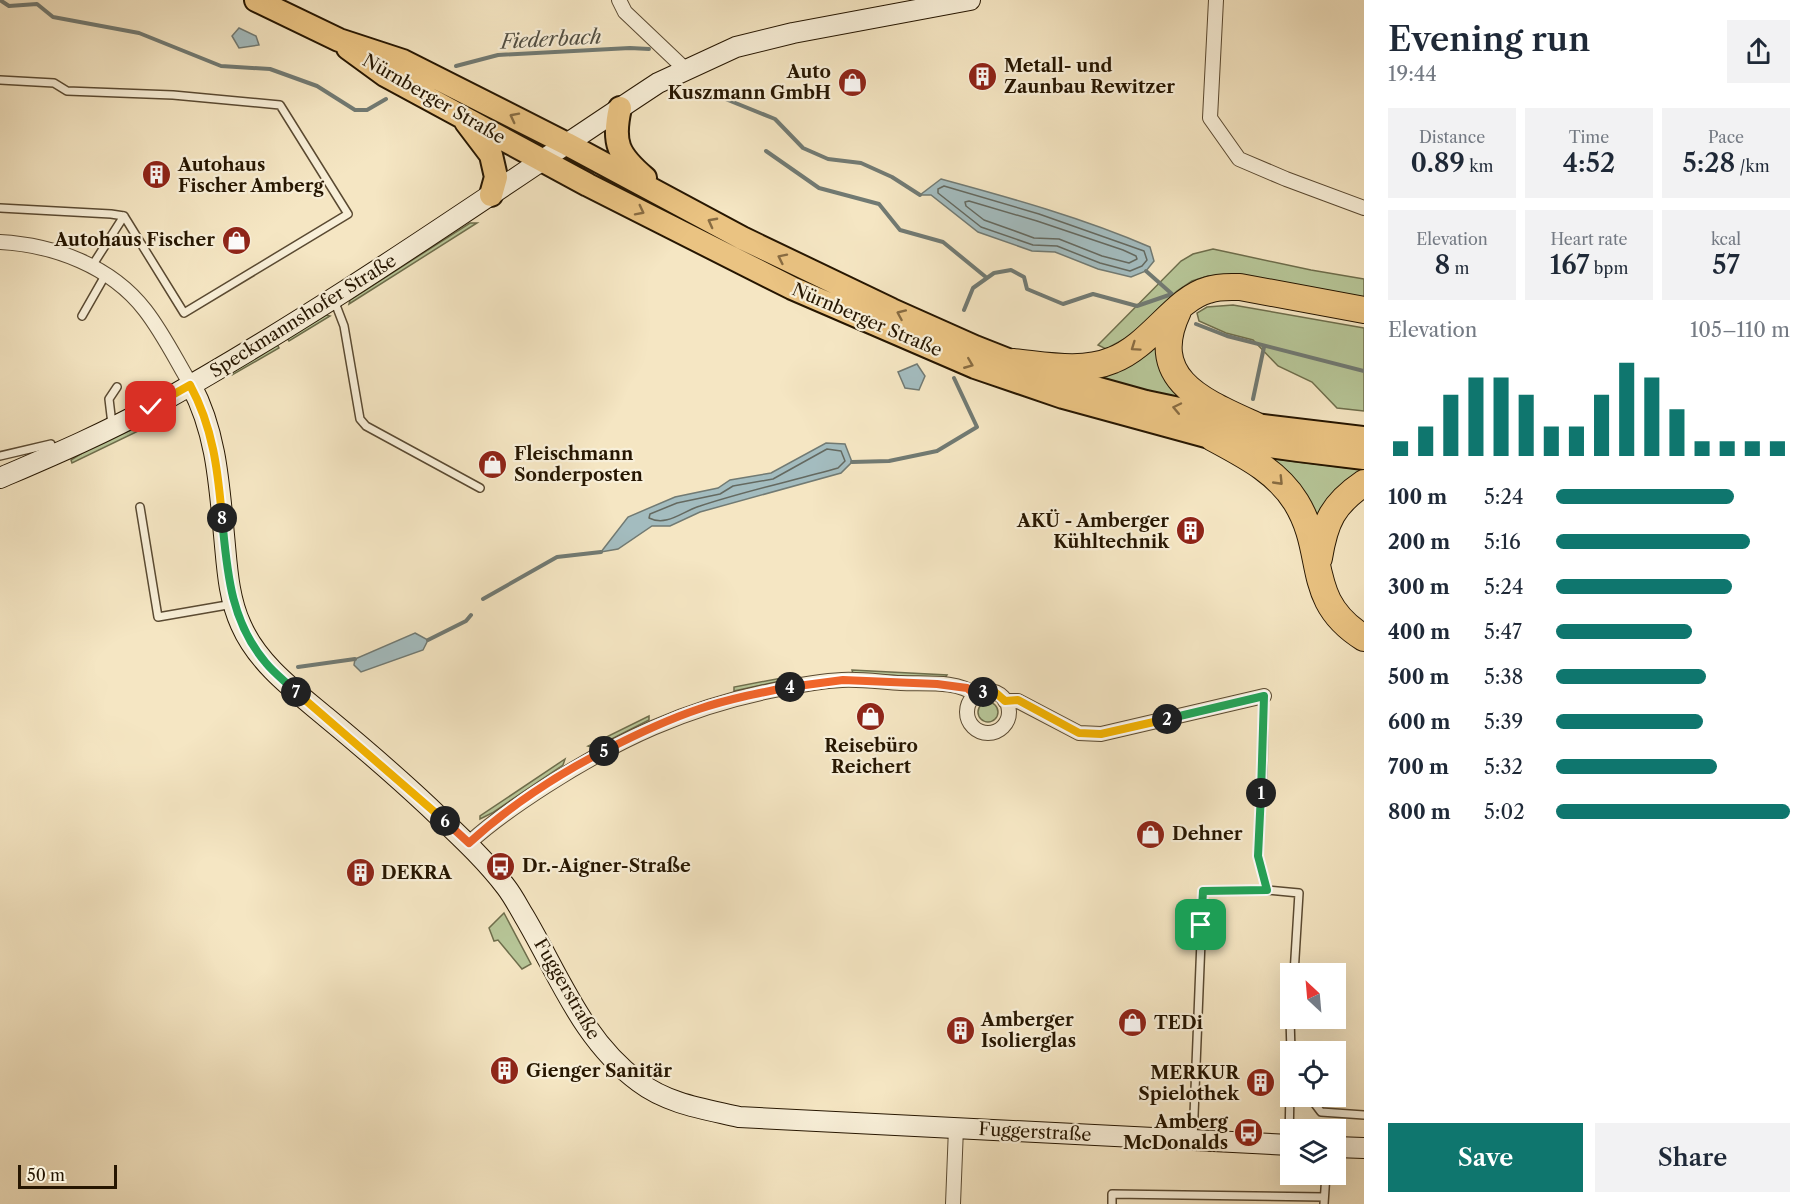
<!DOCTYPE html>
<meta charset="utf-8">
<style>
:root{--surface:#fff;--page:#f2f2f3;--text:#1f2937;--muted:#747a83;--accent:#0f766e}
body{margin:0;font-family:"Libre Caslon Text",serif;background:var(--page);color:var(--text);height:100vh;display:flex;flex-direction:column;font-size:22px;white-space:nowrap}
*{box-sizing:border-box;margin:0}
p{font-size:20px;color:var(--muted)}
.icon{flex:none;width:33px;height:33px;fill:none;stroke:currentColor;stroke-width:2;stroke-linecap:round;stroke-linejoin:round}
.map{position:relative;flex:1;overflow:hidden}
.panel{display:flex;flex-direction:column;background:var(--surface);width:450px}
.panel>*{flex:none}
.needle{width:39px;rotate:334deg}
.buttons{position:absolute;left:1280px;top:963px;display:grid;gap:12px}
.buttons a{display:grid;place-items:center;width:66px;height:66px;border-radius:0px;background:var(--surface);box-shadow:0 6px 24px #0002;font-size:30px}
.scale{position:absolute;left:18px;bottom:15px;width:99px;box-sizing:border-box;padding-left:6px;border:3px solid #261601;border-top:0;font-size:16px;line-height:21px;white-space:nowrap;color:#261601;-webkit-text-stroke:4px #f8efd8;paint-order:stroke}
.pin{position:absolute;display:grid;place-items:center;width:51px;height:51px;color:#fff;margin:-26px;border-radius:12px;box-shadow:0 3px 9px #0006}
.km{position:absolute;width:30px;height:30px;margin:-15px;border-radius:50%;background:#222;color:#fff;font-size:16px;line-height:30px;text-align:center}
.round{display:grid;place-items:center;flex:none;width:63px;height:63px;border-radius:0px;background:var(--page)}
.headline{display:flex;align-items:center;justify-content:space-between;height:102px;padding:0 24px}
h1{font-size:33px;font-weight:600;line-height:45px}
.metrics{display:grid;grid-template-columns:repeat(3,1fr);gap:9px;height:102px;padding:6px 24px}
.metrics div{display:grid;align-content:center;border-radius:0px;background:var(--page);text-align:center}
.metrics b{font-size:26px;font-weight:600}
.metrics small{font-size:16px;font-weight:400}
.metrics p{font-size:16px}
.chart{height:168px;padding:12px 24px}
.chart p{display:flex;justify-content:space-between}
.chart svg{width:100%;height:108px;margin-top:6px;stroke:var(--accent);stroke-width:6}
.primary-button{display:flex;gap:12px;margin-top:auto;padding:12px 24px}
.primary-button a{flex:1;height:69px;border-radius:0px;background:var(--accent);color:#fff;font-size:24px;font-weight:600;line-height:69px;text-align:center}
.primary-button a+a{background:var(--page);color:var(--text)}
ul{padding:0 24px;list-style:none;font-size:20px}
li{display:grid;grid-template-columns:96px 72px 1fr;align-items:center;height:45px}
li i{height:15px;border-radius:8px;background:var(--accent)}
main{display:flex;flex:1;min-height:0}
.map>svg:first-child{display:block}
.green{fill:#b7c698;stroke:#6e6e4c;stroke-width:1.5}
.water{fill:#a3bcbf;stroke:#717a73;stroke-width:1.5}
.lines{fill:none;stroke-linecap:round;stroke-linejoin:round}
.shore{stroke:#646960;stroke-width:1.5}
.stream{stroke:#717a73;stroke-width:4}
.lane-casing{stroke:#5a4a32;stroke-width:10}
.street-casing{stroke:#5a4a32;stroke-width:16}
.secondary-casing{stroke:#261601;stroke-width:22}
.primary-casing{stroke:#261601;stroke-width:26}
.highway-casing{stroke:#261601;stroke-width:28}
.lane{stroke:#f8efd8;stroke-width:7}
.street{stroke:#f8efd8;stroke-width:14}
.secondary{stroke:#f8efd8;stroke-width:20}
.primary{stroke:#eac382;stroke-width:22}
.highway{stroke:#eac382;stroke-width:26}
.oneway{stroke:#886c42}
.split-1-casing{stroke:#fff;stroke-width:12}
.split-2-casing{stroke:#fff;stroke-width:12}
.split-3-casing{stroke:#fff;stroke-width:12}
.split-4-casing{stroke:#fff;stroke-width:12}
.split-5-casing{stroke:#fff;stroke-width:12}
.split-6-casing{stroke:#fff;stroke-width:12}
.split-7-casing{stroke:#fff;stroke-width:12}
.split-8-casing{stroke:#fff;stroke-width:12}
.split-9-casing{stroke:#fff;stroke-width:12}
.split-1{stroke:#22a559;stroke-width:8}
.split-2{stroke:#22a559;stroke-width:8}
.split-3{stroke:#f5b400;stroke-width:8}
.split-4{stroke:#f0652b;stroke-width:8}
.split-5{stroke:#f0652b;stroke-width:8}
.split-6{stroke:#f0652b;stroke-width:8}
.split-7{stroke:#f5b400;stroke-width:8}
.split-8{stroke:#22a559;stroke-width:8}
.split-9{stroke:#f5b400;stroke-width:8}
.labels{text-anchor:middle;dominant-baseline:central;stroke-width:4.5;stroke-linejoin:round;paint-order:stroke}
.poi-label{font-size:18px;font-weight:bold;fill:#261601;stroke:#f8efd8;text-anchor:start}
.street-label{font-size:18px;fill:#261601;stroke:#f8efd8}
.water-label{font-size:20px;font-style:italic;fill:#525044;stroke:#f8efd8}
</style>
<main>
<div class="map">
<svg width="1364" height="1204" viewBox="0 0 1364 1204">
<rect width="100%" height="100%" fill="#f5e6c3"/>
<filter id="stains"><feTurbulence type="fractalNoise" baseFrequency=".00333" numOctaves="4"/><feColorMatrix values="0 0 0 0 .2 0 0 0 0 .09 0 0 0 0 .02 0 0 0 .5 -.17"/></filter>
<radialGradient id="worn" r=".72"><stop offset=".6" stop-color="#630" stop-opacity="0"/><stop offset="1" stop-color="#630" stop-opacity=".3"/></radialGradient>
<path class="green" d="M470,223H477L349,304L350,300Z
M1213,249L1311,270L1364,279V298L1237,274L1208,276L1192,281L1177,291L1130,336L1106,349L1098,345L1181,261L1193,254Z
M1233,305L1364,328V411L1337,408L1312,382L1278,366L1253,340L1226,333L1199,321L1197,313L1207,307Z
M326,315L330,316L289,341L287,338Z
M1159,337L1185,403L1083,374Z
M277,344L279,348L232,375L231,373Z
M162,413L161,420L72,463L71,460L98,443L136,428Z
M1267,458L1364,470V477L1318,529Z
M852,670L947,675L945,678L853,674Z
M787,677L785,680L734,691V687Z
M978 712a10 10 0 1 1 20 0a10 10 0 1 1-20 0Z
M649,716V720L594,748L588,746Z
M565,759L563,765L492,813L480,819V816Z
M504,913L531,964L522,969L498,940L494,941L489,928Z"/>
<path class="water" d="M239,28L256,36L259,45L239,48L232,36Z
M941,179C1011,198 1083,218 1150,247L1154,261L1146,271L1131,277L1098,269L1055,252L1032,251L978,232L931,195H920Z
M917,364L925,376L919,390L905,388L898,372Z
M826,443L845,444L852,462L841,473L700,512L670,526H652L618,549L601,552L628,517L675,497L718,488L730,480L771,473Z
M415,633L428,640L423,650L361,672L354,665L355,659Z"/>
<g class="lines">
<path class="shore" d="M944,186L1039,214L1144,251L1147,260L1142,266L1130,271L1100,263L1057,246L1033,245L981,227L938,193V189Z
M969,201L1037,221L1123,250L1136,256L1137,259L1129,263L1102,256L1059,239L1034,238L1015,231L984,220L966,206L965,202Z
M827,449L841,451L845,461L838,468C792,481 745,491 700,506C683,511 667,527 649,518L650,514L677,503L720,494L733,486L773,479Z"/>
<path class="stream" d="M0,0L9,6L37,4L53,17L139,33L221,66L270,69L317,86L355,110H367L386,99
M456,66L498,55L630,48L649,49
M701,89L775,119L803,148L828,159L861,163L892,177L920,195
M766,151L819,188L879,204L900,230L943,242L987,278
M964,310L973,288L994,273L1011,270L1024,277L1027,289L1063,304L1093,294L1137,306L1172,294L1146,271
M1196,324L1227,336L1364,371
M1253,399L1264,347
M852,462L889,461L937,451L977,427L954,378
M483,599L557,557L601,552
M428,640L466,621L471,615
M298,667L355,659"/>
<defs>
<path id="lane" d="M0,80L54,83L67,91L173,95L280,105L348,214L184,313L124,216L111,214L0,208
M92,266L124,216
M334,300L344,326L360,419L366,426L480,488
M82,316L106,274
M112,424L109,399L117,387
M0,456L51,444L53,452
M140,507L158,617L233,604
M1264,696L1263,765L1258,856L1267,890
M1290,1018L1291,1052
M1291,1051L1311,1050V1052
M1312,1096V1100L1321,1112L1364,1115
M1193,1140L1203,891L1267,890L1299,893L1294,974
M1289,1142L1290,1089
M1112,1204V1194L1324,1197
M1324,1204L1326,1174"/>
<path id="street" d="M619,0L625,12L685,69
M1216,0L1210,118L1239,159L1286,179L1364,208
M0,242C54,245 111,266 145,310C163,333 176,360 191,385
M967 712a21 21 0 1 1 42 0a21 21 0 1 1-42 0Z
M1005,701H1018L1079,733L1101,734L1264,696
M469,843C493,821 518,804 546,786C618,740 686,708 770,691C794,686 818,681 842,680C861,679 882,682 901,683C925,684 957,680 976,695
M953,1204L956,1128"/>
<path id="secondary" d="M191,385C216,432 219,482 224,535C227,565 228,597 241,625C258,664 295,691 326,717C361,746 396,776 429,807C456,833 483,857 506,887C513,896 518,906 524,916C559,975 582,1040 639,1082C668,1104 705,1109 739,1117L1290,1145
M0,478C51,456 103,434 152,407C327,310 491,193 658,83L736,47L793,33L970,0
M1335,1147L1364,1148"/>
<path id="primary" d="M256,0L339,40L403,61L567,144L742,238L892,310L975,347L1013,362L1085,385L1146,402L1255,425L1364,438
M348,48L385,75L588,185L792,288L975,367L1063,397L1213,438L1298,450L1364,458
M620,108C612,143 618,155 645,178
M466,122L491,155L496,177L491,195"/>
<path id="highway" d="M1178,311C1146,379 1202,401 1255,425
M1013,362C1045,365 1082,373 1113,360C1150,346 1175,299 1208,290C1219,286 1229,287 1240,287L1364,310
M1213,438C1244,455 1277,471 1296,502C1328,554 1303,600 1364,638
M1319,558C1325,521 1333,504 1364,483"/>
</defs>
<use href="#lane" class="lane-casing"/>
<use href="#street" class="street-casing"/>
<use href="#secondary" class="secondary-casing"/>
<use href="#primary" class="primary-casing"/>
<use href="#highway" class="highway-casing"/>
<use href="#lane" class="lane"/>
<use href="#street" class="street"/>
<use href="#secondary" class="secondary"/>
<use href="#primary" class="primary"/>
<use href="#highway" class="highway"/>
</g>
<defs><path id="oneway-chevron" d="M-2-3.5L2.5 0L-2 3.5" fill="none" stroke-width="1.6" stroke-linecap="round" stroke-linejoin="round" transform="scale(1.5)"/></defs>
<g class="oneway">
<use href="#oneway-chevron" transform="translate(514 117) rotate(-153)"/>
<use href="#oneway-chevron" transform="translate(640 211) rotate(27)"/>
<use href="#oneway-chevron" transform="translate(712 222) rotate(-152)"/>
<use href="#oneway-chevron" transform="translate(782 258) rotate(-154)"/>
<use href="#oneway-chevron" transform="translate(901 314) rotate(-156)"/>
<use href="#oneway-chevron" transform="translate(1135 347) rotate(145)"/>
<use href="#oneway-chevron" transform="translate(969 364) rotate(22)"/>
<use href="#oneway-chevron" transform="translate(1177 408) rotate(-168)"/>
<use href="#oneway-chevron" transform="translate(1279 481) rotate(46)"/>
</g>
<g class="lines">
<defs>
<path id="split-1" d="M1201,925L1203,891L1267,890L1258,856L1261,793"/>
<path id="split-2" d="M1167,719L1264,696L1261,793"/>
<path id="split-3" d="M983,692L996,693L1005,701L1018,700L1079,733L1101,734L1167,719"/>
<path id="split-4" d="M790,687L843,680L937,684L967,688L976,695L983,692"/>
<path id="split-5" d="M604,751C635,735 666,720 699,709C728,699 759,693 790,687"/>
<path id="split-6" d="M445,821L469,843C507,808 558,774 604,751"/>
<path id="split-7" d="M296,692L445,821"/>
<path id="split-8" d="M222,518C227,570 230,621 266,663C274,673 286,682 296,692"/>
<path id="split-9" d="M151,407L190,385C213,427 218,471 222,518"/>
</defs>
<use href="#split-1" class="split-1-casing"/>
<use href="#split-2" class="split-2-casing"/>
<use href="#split-3" class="split-3-casing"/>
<use href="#split-4" class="split-4-casing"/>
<use href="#split-5" class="split-5-casing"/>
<use href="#split-6" class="split-6-casing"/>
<use href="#split-7" class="split-7-casing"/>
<use href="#split-8" class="split-8-casing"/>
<use href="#split-9" class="split-9-casing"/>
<use href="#split-1" class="split-1"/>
<use href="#split-2" class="split-2"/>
<use href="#split-3" class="split-3"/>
<use href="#split-4" class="split-4"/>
<use href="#split-5" class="split-5"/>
<use href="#split-6" class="split-6"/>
<use href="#split-7" class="split-7"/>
<use href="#split-8" class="split-8"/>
<use href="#split-9" class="split-9"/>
</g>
<defs>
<symbol id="building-disc" viewBox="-11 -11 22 22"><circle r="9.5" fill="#8f2418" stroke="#f8efd8"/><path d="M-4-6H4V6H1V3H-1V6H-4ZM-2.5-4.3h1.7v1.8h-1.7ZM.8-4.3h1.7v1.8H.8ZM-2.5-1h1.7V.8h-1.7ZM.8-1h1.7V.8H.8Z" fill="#fff"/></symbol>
<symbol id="shop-disc" viewBox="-11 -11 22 22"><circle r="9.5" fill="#8f2418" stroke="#f8efd8"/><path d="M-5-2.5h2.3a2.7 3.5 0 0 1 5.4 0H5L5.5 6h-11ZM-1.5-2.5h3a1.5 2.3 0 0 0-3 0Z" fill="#fff"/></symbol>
<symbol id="bus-disc" viewBox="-11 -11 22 22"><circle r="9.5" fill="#8f2418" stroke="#f8efd8"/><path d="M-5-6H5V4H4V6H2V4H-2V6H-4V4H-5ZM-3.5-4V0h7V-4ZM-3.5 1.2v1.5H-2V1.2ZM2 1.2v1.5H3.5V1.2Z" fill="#fff"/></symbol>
</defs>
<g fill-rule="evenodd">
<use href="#building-disc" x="966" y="60" width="33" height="33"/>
<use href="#shop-disc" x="836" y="66" width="33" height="33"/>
<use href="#building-disc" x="140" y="158" width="33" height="33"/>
<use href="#shop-disc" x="220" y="224" width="33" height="33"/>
<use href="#shop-disc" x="476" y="448" width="33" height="33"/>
<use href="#building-disc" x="1174" y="514" width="33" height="33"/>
<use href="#shop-disc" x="854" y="700" width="33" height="33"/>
<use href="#shop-disc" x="1134" y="818" width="33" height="33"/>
<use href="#bus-disc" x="484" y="850" width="33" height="33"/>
<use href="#building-disc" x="344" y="856" width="33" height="33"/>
<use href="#shop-disc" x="1116" y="1006" width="33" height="33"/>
<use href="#building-disc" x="944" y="1014" width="33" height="33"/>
<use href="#building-disc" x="488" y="1054" width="33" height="33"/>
<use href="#building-disc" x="1244" y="1066" width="33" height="33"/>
<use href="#bus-disc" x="1232" y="1116" width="33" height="33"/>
</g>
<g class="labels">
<g class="poi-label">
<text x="1004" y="66">Metall- und<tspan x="1004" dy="21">Zaunbau Rewitzer</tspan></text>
<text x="831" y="72" text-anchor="end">Auto<tspan x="831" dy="21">Kuszmann GmbH</tspan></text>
<text x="178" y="165">Autohaus<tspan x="178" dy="21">Fischer Amberg</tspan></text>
<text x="215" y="240" text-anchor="end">Autohaus Fischer</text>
<text x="514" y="454">Fleischmann<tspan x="514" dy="21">Sonderposten</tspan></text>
<text x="1169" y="521" text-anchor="end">AKÜ - Amberger<tspan x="1169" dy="21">Kühltechnik</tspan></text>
<text x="871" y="746" text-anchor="middle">Reisebüro<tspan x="871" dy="21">Reichert</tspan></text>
<text x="1172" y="834">Dehner</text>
<text x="522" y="866">Dr.-Aigner-Straße</text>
<text x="381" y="873">DEKRA</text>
<text x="981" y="1020">Amberger<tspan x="981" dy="21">Isolierglas</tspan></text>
<text x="1154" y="1023">TEDi</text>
<text x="526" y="1071">Gienger Sanitär</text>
<text x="1239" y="1073" text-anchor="end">MERKUR<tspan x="1239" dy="21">Spielothek</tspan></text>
<text x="1228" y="1122" text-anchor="end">Amberg<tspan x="1228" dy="21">McDonalds</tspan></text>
</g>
<g class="street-label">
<text transform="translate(434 99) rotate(30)">Nürnberger Straße</text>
<text transform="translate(303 316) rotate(-32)">Speckmannshofer Straße</text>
<text transform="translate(867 320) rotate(23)">Nürnberger Straße</text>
<text transform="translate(567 989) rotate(60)">Fuggerstraße</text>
<text transform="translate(1035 1132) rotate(3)">Fuggerstraße</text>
</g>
<g class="water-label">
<text transform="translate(551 39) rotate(-3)">Fiederbach</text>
</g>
</g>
<rect width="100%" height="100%" filter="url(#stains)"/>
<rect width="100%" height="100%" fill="url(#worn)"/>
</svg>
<div class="buttons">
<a><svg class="needle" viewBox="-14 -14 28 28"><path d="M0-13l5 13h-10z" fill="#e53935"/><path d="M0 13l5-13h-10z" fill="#747a83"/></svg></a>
<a><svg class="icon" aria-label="locate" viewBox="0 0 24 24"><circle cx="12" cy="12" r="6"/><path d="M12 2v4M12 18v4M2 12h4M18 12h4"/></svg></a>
<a><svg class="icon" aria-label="layers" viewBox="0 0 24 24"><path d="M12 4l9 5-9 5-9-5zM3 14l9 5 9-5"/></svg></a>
</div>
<div class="scale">50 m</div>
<div class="pin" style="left:1201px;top:925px;background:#1e9e55"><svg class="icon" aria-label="arrive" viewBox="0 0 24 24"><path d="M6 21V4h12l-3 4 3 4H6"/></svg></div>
<div class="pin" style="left:151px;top:407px;background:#d93025"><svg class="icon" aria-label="check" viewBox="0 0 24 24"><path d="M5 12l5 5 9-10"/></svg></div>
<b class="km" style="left:1261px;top:793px">1</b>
<b class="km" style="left:1167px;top:719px">2</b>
<b class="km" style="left:983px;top:692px">3</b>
<b class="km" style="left:790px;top:687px">4</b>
<b class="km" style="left:604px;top:751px">5</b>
<b class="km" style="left:445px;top:821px">6</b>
<b class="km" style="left:296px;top:692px">7</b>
<b class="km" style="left:222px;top:518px">8</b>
</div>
<section class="panel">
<div class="headline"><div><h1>Evening run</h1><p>19:44</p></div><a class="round"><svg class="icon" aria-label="share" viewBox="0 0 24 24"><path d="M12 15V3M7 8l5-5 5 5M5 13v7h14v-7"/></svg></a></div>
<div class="metrics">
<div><p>Distance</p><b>0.89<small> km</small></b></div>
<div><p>Time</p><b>4:52</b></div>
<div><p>Pace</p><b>5:28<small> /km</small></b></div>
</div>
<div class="metrics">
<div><p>Elevation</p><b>8<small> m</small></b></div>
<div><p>Heart rate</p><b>167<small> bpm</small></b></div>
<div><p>kcal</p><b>57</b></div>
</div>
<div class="chart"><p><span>Elevation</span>105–110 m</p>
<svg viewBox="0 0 160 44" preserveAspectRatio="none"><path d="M5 44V38M15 44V32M25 44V19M35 44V12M45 44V12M55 44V19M65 44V32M75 44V32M85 44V19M95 44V6M105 44V12M115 44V25M125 44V38M135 44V38M145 44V38M155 44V38"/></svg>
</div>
<ul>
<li><b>100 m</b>5:24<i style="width:76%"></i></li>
<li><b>200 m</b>5:16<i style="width:83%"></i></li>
<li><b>300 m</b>5:24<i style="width:75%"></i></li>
<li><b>400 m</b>5:47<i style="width:58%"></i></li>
<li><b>500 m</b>5:38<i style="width:64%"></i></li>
<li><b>600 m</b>5:39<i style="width:63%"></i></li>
<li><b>700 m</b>5:32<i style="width:69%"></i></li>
<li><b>800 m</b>5:02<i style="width:100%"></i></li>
</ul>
<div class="primary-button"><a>Save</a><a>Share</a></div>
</section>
</main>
